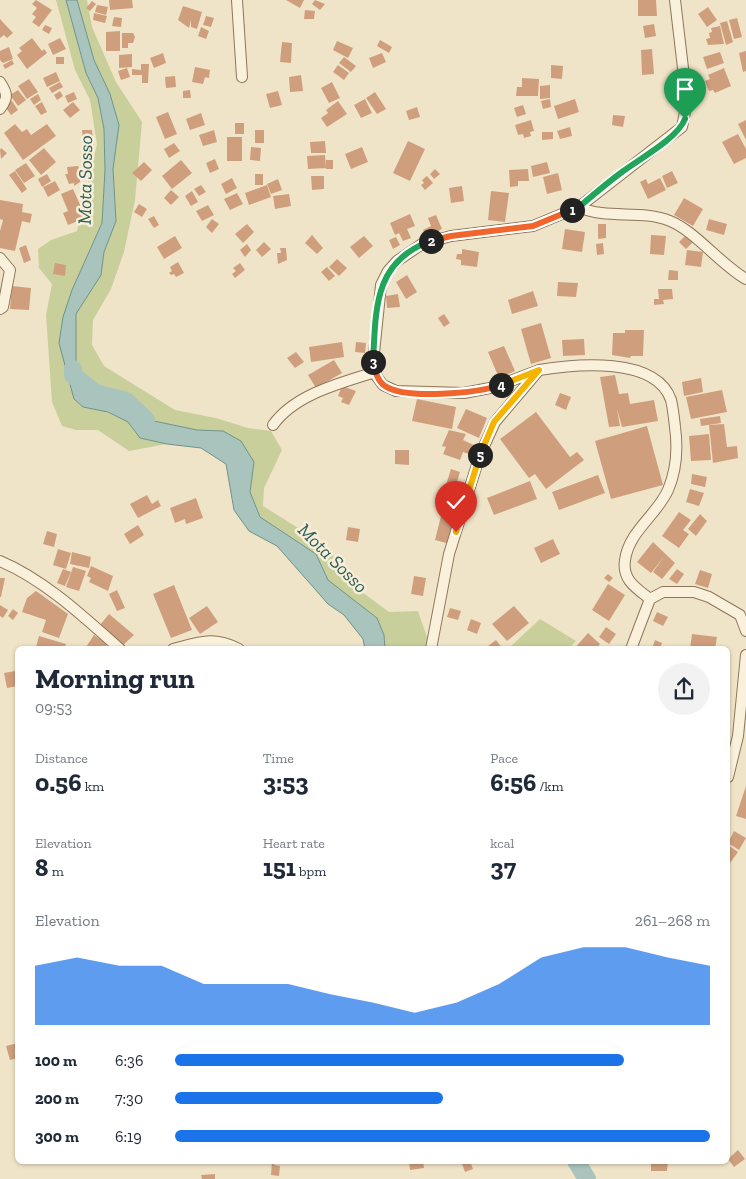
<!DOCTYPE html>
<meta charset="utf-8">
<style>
:root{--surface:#fff;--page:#f2f2f3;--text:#1f2937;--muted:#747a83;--accent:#1a73e8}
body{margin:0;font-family:"Zilla Slab",serif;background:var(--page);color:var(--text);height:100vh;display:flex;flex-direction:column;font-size:19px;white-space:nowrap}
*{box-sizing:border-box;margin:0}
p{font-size:16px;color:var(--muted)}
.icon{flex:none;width:28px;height:28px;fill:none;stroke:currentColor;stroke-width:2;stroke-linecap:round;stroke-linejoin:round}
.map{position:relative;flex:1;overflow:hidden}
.drawer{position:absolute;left:15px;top:646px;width:715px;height:518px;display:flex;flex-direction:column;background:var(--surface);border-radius:8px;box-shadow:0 1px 4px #0004}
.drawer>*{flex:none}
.pin{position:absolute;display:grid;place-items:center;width:42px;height:42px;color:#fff;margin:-51px -21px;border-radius:50% 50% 50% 0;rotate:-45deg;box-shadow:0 0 5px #0007}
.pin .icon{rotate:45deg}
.km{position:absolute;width:25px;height:25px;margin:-12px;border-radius:50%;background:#222;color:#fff;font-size:14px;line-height:25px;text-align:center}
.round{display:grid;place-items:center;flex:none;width:52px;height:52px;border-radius:26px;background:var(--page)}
.headline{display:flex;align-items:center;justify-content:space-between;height:85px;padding:0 20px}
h1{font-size:28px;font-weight:800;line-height:38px}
.figures{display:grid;grid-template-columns:repeat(3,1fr);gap:8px;height:85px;padding:5px 20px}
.figures div{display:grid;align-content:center}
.figures b{font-size:25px;font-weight:800}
.figures small{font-size:14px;font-weight:400}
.figures p{font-size:14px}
.chart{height:140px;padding:10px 20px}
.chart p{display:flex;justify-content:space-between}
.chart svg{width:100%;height:90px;margin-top:5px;fill:var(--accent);opacity:.7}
ul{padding:0 20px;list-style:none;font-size:16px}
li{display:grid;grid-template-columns:80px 60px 1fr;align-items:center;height:38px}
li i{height:12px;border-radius:6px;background:var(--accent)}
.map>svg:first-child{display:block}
.green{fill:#c9cf9b}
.water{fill:#a9c4bc;stroke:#6f938a}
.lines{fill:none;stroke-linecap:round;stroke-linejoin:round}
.river{stroke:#a9c4bc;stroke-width:18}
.building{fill:#cf9f7d}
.minor-casing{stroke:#8d765c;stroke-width:12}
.minor{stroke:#faf1dc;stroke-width:10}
.split-1-casing{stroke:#fff;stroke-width:10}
.split-2-casing{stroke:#fff;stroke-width:10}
.split-3-casing{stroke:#fff;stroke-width:10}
.split-4-casing{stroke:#fff;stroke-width:10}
.split-5-casing{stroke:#fff;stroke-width:10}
.split-6-casing{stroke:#fff;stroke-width:10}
.split-1{stroke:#22a559;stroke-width:6}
.split-2{stroke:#f0652b;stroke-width:6}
.split-3{stroke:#22a559;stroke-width:6}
.split-4{stroke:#f0652b;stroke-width:6}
.split-5{stroke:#f5b400;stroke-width:6}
.split-6{stroke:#f5b400;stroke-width:6}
.labels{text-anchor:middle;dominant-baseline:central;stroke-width:5;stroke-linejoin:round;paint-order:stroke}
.water-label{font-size:19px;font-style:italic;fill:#2f5d5a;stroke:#f7eed8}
</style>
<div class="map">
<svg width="746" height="1179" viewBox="0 0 746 1179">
<rect width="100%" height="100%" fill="#f0e4c8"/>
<path class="green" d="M56,0H66L86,73L98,98L104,129L105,170L102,223L72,290L68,376L74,399L83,407L108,412L128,422L140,438L167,444L129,451L98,430H76L62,426L52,402L46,315L52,284L39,268L38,249L51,240L77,231L97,144L90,100L75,70Z
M77,0H87L92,27L116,82L142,122L135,200L124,252L111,289L93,320L92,345L104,366L175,410L216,418L248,428L271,431L282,450L264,488L263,506L319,541L337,559L362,592L389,612L418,611L429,643L427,649H385L384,635L377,618L328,580L316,554L260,517L250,492L254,462L223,431L197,430L154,421L137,405L109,402L89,393L76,363V314L101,275L104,252L116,221L113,169L119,125L110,94L94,60Z
M540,619L576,641L568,649L509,648Z"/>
<path class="water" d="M66,0H77L94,60L110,94L119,125L113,169L116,221L104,252L101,275L76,314V363L89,393L109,402L137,405L154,421L197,430L223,431L241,441L254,462L250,492L260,517L316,554L328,580L377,618L384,635L385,649H365L363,639L344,615L328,604L277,546L249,531L234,510L226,464L201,448L167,444L140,438L128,422L108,412L83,407L74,399L59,343L63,317L72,290L102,223L105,170L104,129L98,98L86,73Z"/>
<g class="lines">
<path class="river" d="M73,369V375L95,393L126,401L146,420
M576,1161L587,1179"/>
</g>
<path class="building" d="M36,0L52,10L39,27L32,22L36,17L32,14L37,8L32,4Z
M109,0H132L133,8L110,10Z
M286,0H304L300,8Z
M315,0L325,4L320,10L312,4Z
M638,0H656L657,16H638Z
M92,1L96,4L90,11L86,8Z
M97,5L108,7L106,15L95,12Z
M183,6L202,12L197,29L191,27V20L189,28L178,20Z
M708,7L717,20L707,27L698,14Z
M305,10L315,11L314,19H304Z
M94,13L107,16L105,23L93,20Z
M206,16L214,18L211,27L203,25Z
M114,17L122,18L121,27L112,26Z
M737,18L742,37L734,39L729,20Z
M0,19L13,33L7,38L4,35L0,38Z
M727,21L733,42L726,45L720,23Z
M654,24L656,36L645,38L643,26Z
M45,25L52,28L49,34L42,30Z
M720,26L724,44L708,45L706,39L710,38L709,33L712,32L711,28Z
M201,27L209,31L206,39L198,36Z
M120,31V51H106V32Z
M122,33H133L135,37L133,43H128V48H122Z
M32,38L42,51L44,49L47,53L27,69L17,55L22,51L19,48Z
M60,38L66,49L53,55L48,44Z
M380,40L392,47L389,53L377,46Z
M337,41L353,48L348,58L333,50Z
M282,42L292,43L291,63L280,62Z
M9,47L13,59L3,63L0,60V51Z
M652,49L654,74L642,75L641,50Z
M746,51V71L743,72L739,53Z
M720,52L724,63L707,69L703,57Z
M163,53L166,63L154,68L150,58Z
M382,53L386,62L373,68L369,58Z
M132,54V67L119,68V55Z
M56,57H64V64H56Z
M344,57L356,66L351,72L339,63Z
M12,60L14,64L5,69L3,65Z
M141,64H149L148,83H142V75H132V69L141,70Z
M338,65L349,73L344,80L333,72Z
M551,65L563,66L562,79L551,78Z
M195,67L210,70L209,78L205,77L203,84L192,82Z
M127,68L130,77L121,80L118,71Z
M724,68L731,86L715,93L713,90L709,91L705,81L710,79L708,75Z
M56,72L60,81L47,87L43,78Z
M301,75L303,91L290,92L289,77Z
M175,76L176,87L166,88L165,77Z
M522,78L539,79L538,96H516L517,87H522Z
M29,79L38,92L27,99L18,86Z
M60,82L63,87L52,93L49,88Z
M332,82L340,98L329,103L321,88Z
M550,85V98L540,99V86Z
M18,90L26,100L18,106L10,95Z
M190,90L191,98H183V91Z
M60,91L63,96L57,100L54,95Z
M278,91L282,105L270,108L266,94Z
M74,92L77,99L68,103L65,96Z
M375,92L386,109L377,114L366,98Z
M38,94L41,100L34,105L30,99Z
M365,99L372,113L361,118L354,105Z
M550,99L551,107L543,109L541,101Z
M575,99L579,112L558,119L554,106Z
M12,101L18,110L11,115L5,106Z
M338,101L347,114L327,127L321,118L328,113L326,110Z
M42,102L47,112L41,115L35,106Z
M73,102L80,110L70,118L63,110Z
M523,105L526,114L517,117L514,108Z
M417,107L420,117L409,120L406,111Z
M168,112L177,134L165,139L156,117Z
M201,113L205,125L190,130L186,119Z
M613,115L625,116L623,127L612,125Z
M531,120L534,131L530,132L531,136L524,138L523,134L518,135L515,125Z
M746,120V140L738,124Z
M235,123H244V134H235Z
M15,124L22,132L27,129L31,135L47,124L56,136L23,160L4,133Z
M570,127L572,136L560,139L557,131Z
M82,130H92L94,150L84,151Z
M214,130L217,142L203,146L199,135Z
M255,130H264V143H255Z
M542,132H553V139L542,140Z
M738,134L746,149V158L734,164L722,142Z
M227,137H242V161H227Z
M325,141L326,153H311L310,142Z
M408,141L425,149L410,181L393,173Z
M174,143L180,151L169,158L164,149Z
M251,147L261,148L260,161L250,160Z
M362,147L368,162L351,169L345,154Z
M1,148L7,153L1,159L0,150Z
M44,148L56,162L41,175L29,160Z
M325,155L326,168L308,169L307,156Z
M215,159L219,169L210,173L206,163Z
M181,160L192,173L172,189L162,176Z
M326,160H333V169H326Z
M144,162L152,170L141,181L132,173Z
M547,162L550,173L533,177L531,166Z
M26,163L35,176L24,183L15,170Z
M78,166L82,174H80V182L74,186V183L69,184L65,174H68L67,167Z
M435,169L440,174L434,179L430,174Z
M528,169L529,181H518V186L510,187L509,170Z
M15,171L27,189L22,193L9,175Z
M672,171L678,183L667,188L662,176Z
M558,173L562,190L547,194L543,177Z
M47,174L51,181L42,187L38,179Z
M255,174H263V185H255Z
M311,176H324V189L312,190Z
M427,176L433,183L425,190L421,185L424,183L422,180Z
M232,178L237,188L226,194L221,184Z
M660,178L666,190L648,199L640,182L646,179L648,184Z
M278,179L282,190L271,194L267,184Z
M55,181L60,190L48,197L43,187Z
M201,185L206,192L199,196L194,189Z
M267,185L271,197L249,205L245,193Z
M462,186L464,201L451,203L449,188Z
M73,189L86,218L68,225L63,213L68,211L61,194Z
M171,190L179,197L171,205L164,198Z
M192,191L198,202L191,206L185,196Z
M491,191L509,193L505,222L488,220Z
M237,193L243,204L230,210L224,199Z
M289,194L291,206L275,209L273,196Z
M684,198L703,209L693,226L674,215Z
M0,200L23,204L22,212L32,214L30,223L22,221L15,251L0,248V231L3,220L0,219Z
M139,204L147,209L142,217L134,212Z
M208,205L214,215L202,221L196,211Z
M410,214L415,226L407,229L411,238L403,241L399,233L395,235L390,223Z
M436,215L442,229L426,237L423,230L431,226L428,218Z
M154,216L159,225L154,228L148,219Z
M212,219L219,224L212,233L206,227Z
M709,219L727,224L724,235L706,230Z
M247,224L254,232L243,243L235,234Z
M598,224H606V238L598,239Z
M565,229L585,232L582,252L562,249Z
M312,235L323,248L317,254L305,243Z
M651,235L666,236L664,255L650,254Z
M686,235L693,242L686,249L679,242Z
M175,236L182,248L164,259L157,247Z
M364,236L373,246L359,258L350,247Z
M396,237L400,245L393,249L389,240Z
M264,242L271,249L262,257L256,250Z
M603,243L604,254L597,255L596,244Z
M247,244L251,250L245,257L240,250Z
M26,245L31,260L24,263L19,248Z
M280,248H286L287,260L278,264L277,253H281Z
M462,249L479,252L477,267L461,265V260L456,259L457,254H462Z
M687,250L703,252L701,267L685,265Z
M337,259L347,268L339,276L329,267Z
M178,262L184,273L176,277L174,274L171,275L169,273L172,271L170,267Z
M55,263L66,265L65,276L53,274Z
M240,263L245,270L235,278L232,274L236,271L233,268Z
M327,267L335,276L329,281L321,272Z
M669,270L678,271V280H668Z
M407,275L417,292L406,299L396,282Z
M558,282L578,283L576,297L557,296Z
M12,286L31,288L29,310L10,309Z
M658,289H672L673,299L663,300L664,304L654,305V299H659Z
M533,291L538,306L512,314L508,300Z
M398,294L400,307L387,308L386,296Z
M444,314L450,323L444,327L438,318Z
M541,323L551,358L531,364L521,329Z
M625,330H644L643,356H631L630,358L612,355L613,333H625Z
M584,339L585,355L563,356L562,340Z
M342,342L344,357L311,362L309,347Z
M356,342L366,343L365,353L355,352Z
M504,346L515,371L499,378L488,352Z
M296,352L304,362L295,368L287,358Z
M334,360L342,373L316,388L308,375Z
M615,375L619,394L628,393L630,404L654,400L658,421L622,427L617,409L620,426L609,427L600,377Z
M701,378L703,392L684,396L682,382Z
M342,386L356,391L349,405L341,402L343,398L338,396Z
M722,390L727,412L691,419L686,397Z
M560,393L571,397L566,410L555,405Z
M417,399L456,407L452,429L412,421Z
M466,409L487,418L479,438L457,428Z
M536,412L570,457L577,452L584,460L546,489L535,474L529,478L500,439Z
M720,416L721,423L701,426L700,419Z
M724,424L727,447L737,446L738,458L713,463L709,425Z
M647,426L663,485L611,499L595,441Z
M449,430L466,434L463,440L476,446L472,455L463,452L460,460L443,454L446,447L442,446Z
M709,434L711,460L691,461L689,436Z
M395,450H409V465L395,464Z
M451,469L460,472L455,488L446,485Z
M692,474L707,477L705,487L691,484Z
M598,475L605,493L559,510L552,492Z
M530,481L537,499L494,515L487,498Z
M690,489L704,493L699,506L686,502Z
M449,490L456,492L453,510L439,507L443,492L448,494Z
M147,495L152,504L158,500L161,506L138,518L130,504Z
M196,498L203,518L186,524L185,519L175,523L170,508Z
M442,512L457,515L450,544L435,540Z
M679,512L691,520L683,530L689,534L679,548L662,536Z
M700,514L707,521L696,536L688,529Z
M138,525L144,535L130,544L124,534Z
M348,527L360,529L358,542L346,540Z
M47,531L57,534L54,547L43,544Z
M553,539L560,554L541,563L534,548Z
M653,542L675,563L662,579L653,572L664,557L651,573L637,562Z
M58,549L71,553L66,569L53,565Z
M72,552L91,557L89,568L70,564Z
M91,566L113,576L108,591L89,582L91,578L87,576Z
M73,567L86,571L79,591L66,587Z
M63,569L71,572L65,586L57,583Z
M677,569L684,574L677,584L669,579Z
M700,570L712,574L708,588L695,584Z
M608,574L613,578L609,582L604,578Z
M414,576L426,578L423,596L411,594Z
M0,578H5L1,597H0Z
M608,584L625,595L609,621L592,610Z
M174,585L192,630L171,638L153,594Z
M117,590L125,608L117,611L109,594Z
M36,591L68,614L59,638L42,632L46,620L22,612L27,598Z
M0,605L8,610L3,618L0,616Z
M207,606L218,622L200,634L189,618Z
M514,606L529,623L507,641L492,624Z
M450,608L461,611L458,620L447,617Z
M13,609L18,613L13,620L8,616Z
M657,612L668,617L663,626L653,621Z
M109,614L134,635L122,646L100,625Z
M471,619L481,623L477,634L467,630Z
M606,627L616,634L609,644L599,637Z
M588,633L600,644L596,649H574Z
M692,634L717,637L715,649H690Z
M94,635L107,644L104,649L86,647Z
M39,636L66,644L64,649L36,647Z
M496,640L503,649H490L488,646Z
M655,640L662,643L660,648L653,646Z
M15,671L18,686L7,688L4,673Z
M746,786V819L736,816Z
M734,831L746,838L739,850L728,843Z
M728,845L738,852L730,863L728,861Z
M18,1043V1058L10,1060L6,1046Z
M738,1150L745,1159L734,1167L728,1159Z
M272,1161H275L274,1165L280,1166L279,1176L271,1175Z
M409,1161H423L424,1168L410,1170Z
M461,1161H470L473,1169L465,1172Z
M651,1161H668L667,1171H651Z
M215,1174V1179H202L201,1175Z"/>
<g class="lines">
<defs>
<path id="minor" d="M237,0L242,77
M0,82C8,94 8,98 0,109
M579,207C607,220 641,209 670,221C695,231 720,264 746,279
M0,258L10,270L3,307L0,309
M539,370C575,364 656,356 671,400C673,408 674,418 675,427C678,449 677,469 668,490C657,515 629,531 625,560C622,580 636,588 650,599L631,649
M273,425C295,394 341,383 375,372
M0,561C45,580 84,617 120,649
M650,599L663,592H694L709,597L740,615L746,631
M173,649C200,642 213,636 239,649
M431,649L449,554L480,455L495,422L539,370L495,387L464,393L396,391L383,385L377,377L373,363L381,285L388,271L397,261L422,244L451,236L533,226L579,207L682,127L687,102L675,0
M728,777L738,736L746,655"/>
</defs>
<use href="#minor" class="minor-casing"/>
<use href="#minor" class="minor"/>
</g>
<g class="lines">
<defs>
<path id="split-1" d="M572,210L579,207C593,195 607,183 622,172C639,159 677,139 685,119"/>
<path id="split-2" d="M431,241L451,236L533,226L572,210"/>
<path id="split-3" d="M373,362C376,310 373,261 431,241"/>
<path id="split-4" d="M373,362C375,370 377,381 385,386C406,400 477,393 501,385"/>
<path id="split-5" d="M480,455L494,422L539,370L501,385"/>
<path id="split-6" d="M456,532L480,455"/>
</defs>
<use href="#split-1" class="split-1-casing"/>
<use href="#split-2" class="split-2-casing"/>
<use href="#split-3" class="split-3-casing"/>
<use href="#split-4" class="split-4-casing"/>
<use href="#split-5" class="split-5-casing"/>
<use href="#split-6" class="split-6-casing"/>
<use href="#split-1" class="split-1"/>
<use href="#split-2" class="split-2"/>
<use href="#split-3" class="split-3"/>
<use href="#split-4" class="split-4"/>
<use href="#split-5" class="split-5"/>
<use href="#split-6" class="split-6"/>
</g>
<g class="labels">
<g class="water-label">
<text transform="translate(85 180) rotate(-89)">Mota Sosso</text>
<text transform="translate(333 558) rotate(45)">Mota Sosso</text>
</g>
</g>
</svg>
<div class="pin" style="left:685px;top:119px;background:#1e9e55"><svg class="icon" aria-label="arrive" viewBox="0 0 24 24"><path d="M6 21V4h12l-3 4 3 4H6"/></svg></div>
<div class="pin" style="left:456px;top:532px;background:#d93025"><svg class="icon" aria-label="check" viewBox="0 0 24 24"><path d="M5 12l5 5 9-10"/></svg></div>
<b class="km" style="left:572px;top:210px">1</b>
<b class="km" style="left:431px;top:241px">2</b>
<b class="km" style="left:373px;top:362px">3</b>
<b class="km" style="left:501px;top:385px">4</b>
<b class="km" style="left:480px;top:455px">5</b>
<section class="drawer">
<div class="headline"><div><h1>Morning run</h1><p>09:53</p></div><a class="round"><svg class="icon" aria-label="share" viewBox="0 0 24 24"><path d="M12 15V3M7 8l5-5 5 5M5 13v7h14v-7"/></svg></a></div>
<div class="figures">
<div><p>Distance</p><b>0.56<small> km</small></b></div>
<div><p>Time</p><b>3:53</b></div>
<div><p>Pace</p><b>6:56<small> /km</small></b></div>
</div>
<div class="figures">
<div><p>Elevation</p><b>8<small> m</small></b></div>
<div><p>Heart rate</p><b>151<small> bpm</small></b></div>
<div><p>kcal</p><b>37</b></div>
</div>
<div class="chart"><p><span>Elevation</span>261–268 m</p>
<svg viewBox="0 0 160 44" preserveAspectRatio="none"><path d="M0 44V15L10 11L20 15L30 15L40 24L50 24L60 24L70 29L80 33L90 38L100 33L110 24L120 11L130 6L140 6L150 11L160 15V44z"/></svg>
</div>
<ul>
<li><b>100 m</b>6:36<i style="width:84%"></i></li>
<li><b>200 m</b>7:30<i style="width:50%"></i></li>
<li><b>300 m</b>6:19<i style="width:100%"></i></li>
</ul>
</section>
</div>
